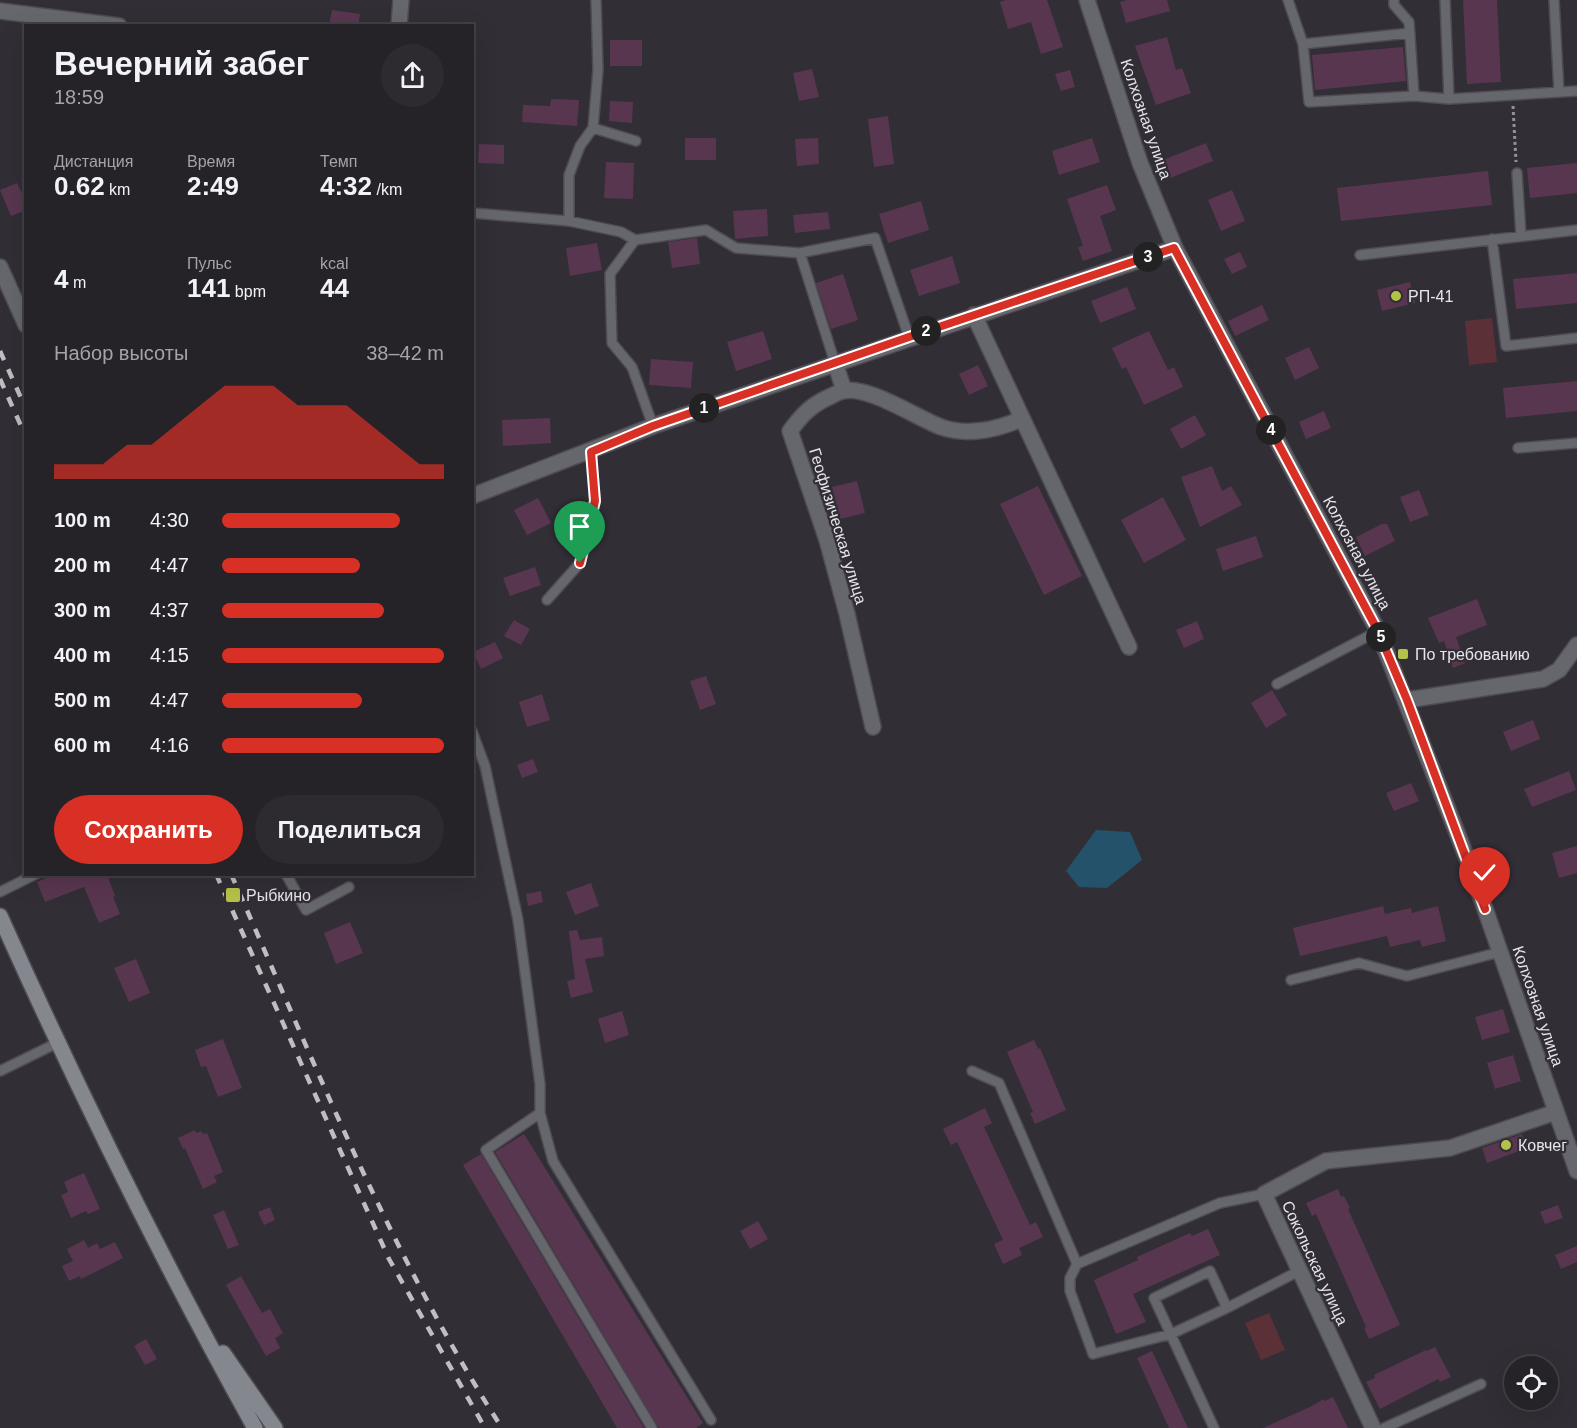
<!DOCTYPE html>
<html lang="ru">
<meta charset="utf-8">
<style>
:root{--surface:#252228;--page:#2d2a30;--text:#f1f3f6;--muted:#a3a4a8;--line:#423f45;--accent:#d93025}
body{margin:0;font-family:Helvetica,sans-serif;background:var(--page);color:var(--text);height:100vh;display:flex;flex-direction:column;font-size:22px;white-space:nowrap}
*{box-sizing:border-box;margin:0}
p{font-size:20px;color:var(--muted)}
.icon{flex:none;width:33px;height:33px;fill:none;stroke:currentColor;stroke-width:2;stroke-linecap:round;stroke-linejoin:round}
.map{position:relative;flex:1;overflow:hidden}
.side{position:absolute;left:24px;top:24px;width:450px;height:852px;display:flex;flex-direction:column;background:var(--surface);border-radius:0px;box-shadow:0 6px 24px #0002,0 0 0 2px var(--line)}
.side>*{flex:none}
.fabs{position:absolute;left:1504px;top:1356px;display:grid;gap:12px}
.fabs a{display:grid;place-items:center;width:54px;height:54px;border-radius:50%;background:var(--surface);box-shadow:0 6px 24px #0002,0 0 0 2px var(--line);font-size:30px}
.pin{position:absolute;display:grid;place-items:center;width:51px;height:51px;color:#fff;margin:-62px -26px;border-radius:50% 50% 50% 0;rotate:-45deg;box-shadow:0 0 6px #0007}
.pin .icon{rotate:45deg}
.km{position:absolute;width:30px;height:30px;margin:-15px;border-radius:50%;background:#222;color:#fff;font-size:16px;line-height:30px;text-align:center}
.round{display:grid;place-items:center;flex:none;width:63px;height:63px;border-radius:32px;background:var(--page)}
.overview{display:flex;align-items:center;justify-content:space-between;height:102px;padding:0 30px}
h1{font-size:33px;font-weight:600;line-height:45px}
.metrics{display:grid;grid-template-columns:repeat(3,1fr);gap:9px;height:102px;padding:6px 30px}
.metrics div{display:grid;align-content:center}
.metrics b{font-size:26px;font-weight:600}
.metrics small{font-size:16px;font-weight:400}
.metrics p{font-size:16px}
.chart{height:168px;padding:12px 30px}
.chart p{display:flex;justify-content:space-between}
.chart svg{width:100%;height:108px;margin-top:6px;fill:var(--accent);opacity:.7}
.button{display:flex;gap:12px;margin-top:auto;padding:12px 30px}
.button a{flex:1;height:69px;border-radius:36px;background:var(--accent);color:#fff;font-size:24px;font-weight:600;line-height:69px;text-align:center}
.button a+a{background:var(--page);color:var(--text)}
ul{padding:0 30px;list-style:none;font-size:20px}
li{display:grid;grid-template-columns:96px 72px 1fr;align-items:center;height:45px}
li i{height:15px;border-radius:8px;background:var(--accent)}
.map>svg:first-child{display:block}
.green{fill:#5b3137}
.water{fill:#24526a}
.building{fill:#593650}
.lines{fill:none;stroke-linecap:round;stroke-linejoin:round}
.service-casing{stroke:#4e4b53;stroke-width:12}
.minor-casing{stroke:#4e4b53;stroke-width:18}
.secondary-casing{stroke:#4e4b53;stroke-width:18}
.path{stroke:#949198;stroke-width:3;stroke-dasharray:3 3;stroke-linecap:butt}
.service{stroke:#66676c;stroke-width:9}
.minor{stroke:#66676c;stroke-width:15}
.secondary{stroke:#84878e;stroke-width:15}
.rail{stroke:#c0bdc3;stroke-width:4.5;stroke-dasharray:10 10;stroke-linecap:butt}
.route-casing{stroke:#fff;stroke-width:12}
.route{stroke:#d93025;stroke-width:8}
.poi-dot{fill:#b5c249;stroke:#312e36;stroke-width:2}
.labels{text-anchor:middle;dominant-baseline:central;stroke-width:4.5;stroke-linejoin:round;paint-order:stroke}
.street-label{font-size:16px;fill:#e7e4ea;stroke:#312e36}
.poi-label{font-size:16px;fill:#e7e4ea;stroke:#312e36;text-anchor:start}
</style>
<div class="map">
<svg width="1577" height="1428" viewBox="0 0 1577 1428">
<rect width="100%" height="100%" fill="#312e36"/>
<path class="green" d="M1492,318L1497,362L1469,365L1465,321Z
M1269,1313L1285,1350L1261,1360L1245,1323Z"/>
<path class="water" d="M1096,830L1130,832L1142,860L1107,888L1079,887L1066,871Z"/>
<path class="building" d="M1006,0H1047L1063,47L1041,54L1031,22L1008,29L1000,2Z
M1127,0H1167L1170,11L1126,23L1120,2Z
M1463,0H1497L1501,82L1467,84Z
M332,10L360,14L358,26H329Z
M1167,37L1176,70L1182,68L1191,93L1156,105L1135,46Z
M610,40H642V66H610Z
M1403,47L1406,81L1315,90L1312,55Z
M812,69L819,97L799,101L793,73Z
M1070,70L1075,87L1061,91L1055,74Z
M551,99L579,100L577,126L522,122L523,105L550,106Z
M610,101L633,102L632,123L609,121Z
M888,116L894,164L874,167L868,119Z
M685,138H716V160H685Z
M818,138L819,164L797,166L795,139Z
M1092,138L1100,162L1059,175L1052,151Z
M1206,143L1213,161L1170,178L1163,160Z
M479,144L504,145V164L478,163Z
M606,162L634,163L633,199L604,198Z
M1577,163V193L1530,198L1527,168Z
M1488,171L1492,205L1341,221L1337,188Z
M17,183L26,202V210L11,216L0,190Z
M1107,185L1116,210L1100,216L1112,251L1083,261L1078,247L1083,246L1067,199Z
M1232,190L1245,221L1221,231L1208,200Z
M921,201L929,230L888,243L879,214Z
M767,209L768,236L735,239L733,211Z
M828,212L830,229L795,233L793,215Z
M697,238L700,264L672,268L668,242Z
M597,243L602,270L570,276L566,248Z
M1240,252L1247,267L1232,274L1224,259Z
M952,256L960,283L919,296L910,270Z
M1577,273V303L1516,309L1513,279Z
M843,274L858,320L831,329L816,283Z
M1410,282L1415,303L1382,311L1377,290Z
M1127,287L1136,309L1100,323L1091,301Z
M1262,305L1269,320L1235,336L1228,321Z
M763,331L772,359L736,371L727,342Z
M1149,331L1168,370L1174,367L1183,387L1144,405L1126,367L1122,369L1112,348Z
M1309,347L1319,368L1295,380L1285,358Z
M651,359L693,362L691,388L649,385Z
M978,365L988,386L969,395L959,374Z
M1577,381V411L1506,418L1503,388Z
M1324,411L1331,428L1306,439L1299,422Z
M1195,415L1206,435L1181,449L1170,429Z
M550,418L551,443L503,446L502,420Z
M1212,466L1222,491L1231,486L1242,505L1200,527L1181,477Z
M857,481L865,513L840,519L832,487Z
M1038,486L1082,576L1044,595L1000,504Z
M1419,490L1429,515L1410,522L1400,497Z
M1163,497L1186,540L1144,563L1121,520Z
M538,498L551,523L527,535L514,510Z
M1382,524H1387L1395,541L1365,556L1356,537Z
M1256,536L1263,557L1223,571L1216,549Z
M535,567L541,585L510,596L503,578Z
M1477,599L1487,625L1456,637L1465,663L1453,668L1444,641L1439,643L1428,618Z
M514,620L530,629L521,645L504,636Z
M1197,621L1204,639L1184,648L1176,630Z
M495,642L503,658L481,669L473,652Z
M706,676L716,704L700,710L690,681Z
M1272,690L1287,715L1266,728L1251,703Z
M542,694L550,720L527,727L519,702Z
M1533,720L1540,739L1511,751L1503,732Z
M533,759L538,772L522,778L517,765Z
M1569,771L1576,790L1532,807L1524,789Z
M1411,783L1419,801L1394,811L1386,793Z
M1577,846V873L1559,878L1552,853Z
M56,874H113L108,877L115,896L113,897L120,914L99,923L84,887L45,902L37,882Z
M591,883L599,906L575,915L566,892Z
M541,891L543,902L528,906L526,894Z
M1383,906L1385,914L1411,908L1412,913L1438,906L1446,941L1422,947L1420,940L1390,947L1387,936L1300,956L1293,928Z
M350,922L363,953L336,964L324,933Z
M577,930L580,940L602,937L604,956L585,959L593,992L571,998L567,981L575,979L569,931Z
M136,959L150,993L129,1002L114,968Z
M1503,1009L1510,1032L1482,1040L1475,1017Z
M622,1011L629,1035L605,1043L598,1019Z
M223,1039L242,1088L218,1097L206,1066L201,1067L195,1050Z
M1034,1040L1038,1049L1040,1048L1066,1110L1035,1124L1030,1113L1033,1112L1007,1052Z
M1513,1055L1521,1081L1495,1089L1487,1063Z
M985,1108L992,1123L984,1127L1030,1225L1036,1222L1043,1237L1019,1248L1022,1255L1003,1264L994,1244L1003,1240L957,1142L951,1145L943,1129Z
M195,1130L196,1133L201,1131L203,1134L207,1133L223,1172L214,1176L217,1182L203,1189L185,1148L183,1149L178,1138Z
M524,1134L703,1423L696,1428H659L495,1152Z
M1522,1134L1527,1148L1487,1163L1482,1148Z
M481,1154L644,1428H617L463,1165Z
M84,1173L100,1209L88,1214L86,1211L71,1218L61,1195L68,1192L64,1182Z
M1338,1189L1341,1197L1344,1196L1350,1208L1348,1209L1400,1325L1369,1339L1364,1328L1366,1327L1316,1214L1312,1216L1306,1203Z
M1558,1205L1563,1218L1545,1224L1540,1212Z
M270,1207L275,1220L264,1225L258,1212Z
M224,1210L239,1245L228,1249L213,1215Z
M758,1221L768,1239L750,1249L740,1231Z
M1208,1229L1220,1255L1133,1294L1146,1322L1116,1334L1094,1280L1138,1260L1137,1257L1190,1233L1192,1236Z
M84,1240L88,1248L97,1243L100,1249L115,1242L123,1258L81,1279L80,1276L69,1281L62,1266L73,1261L67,1249Z
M1577,1246V1262L1561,1269L1555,1255Z
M241,1276L262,1313L270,1309L283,1333L275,1338L280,1348L266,1356L226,1285Z
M146,1339L157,1359L145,1365L134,1346Z
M1435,1347L1451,1377L1440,1382L1438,1379L1380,1409L1366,1382L1375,1378L1374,1375L1426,1350L1427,1351Z
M1152,1351L1188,1428H1169L1137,1358Z
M1333,1397L1348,1428H1263L1310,1407L1324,1399L1325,1401Z"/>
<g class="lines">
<defs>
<path id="service" d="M596,0L598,70L593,128L580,146L569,175V221L621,232L635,240
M1288,0L1303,44L1309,102L1414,96L1449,99L1577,91
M1394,0V5L1409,22L1414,96
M1445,0L1449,99
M1554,0L1559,92
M1303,44L1410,33
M593,128L636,141
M1517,173L1521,236
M472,213L569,221
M1492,239L1506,346L1577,338
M800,253L835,363
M1360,255L1577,230
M653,426L632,367L612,343L610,274L635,240L706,230L736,248L800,253L875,238L909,337
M1518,448L1577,443
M547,600L580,563L595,501L591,452
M1277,684L1378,631
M472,731L485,766L518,920L540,1084V1113L553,1161L711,1420
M286,874L306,910L349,887
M0,892L36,874
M1291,980L1359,963L1407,976L1500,952
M0,1071L57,1043
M972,1071L999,1083L1077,1264
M540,1113L486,1150L652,1428
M1264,1194L1220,1203L1077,1264L1070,1278V1291L1093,1354L1171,1334L1227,1308L1299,1271
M1214,1428L1154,1298L1210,1271L1227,1308
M1384,1428L1481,1384"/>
<path id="minor" d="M1087,0L1140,163L1175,248L1378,631L1470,866L1577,1171
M0,11L119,26
M399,26L401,0
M0,267L26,325
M974,315L1129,647
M835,363L844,390
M472,496L653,426L1175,248
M1407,700L1543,679L1559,670L1577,645
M873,727L847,614L827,540L790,431C801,416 810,406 827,398C832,396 838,392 843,391C868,385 917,418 941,427C967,436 997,430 1021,419
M1373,1428L1264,1194L1326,1161L1450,1148L1556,1112"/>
<path id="secondary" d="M0,916C78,1090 162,1261 255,1428
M223,1353L275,1428"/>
</defs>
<use href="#service" class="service-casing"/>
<use href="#minor" class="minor-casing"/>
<use href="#secondary" class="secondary-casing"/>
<path class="path" d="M1513,106L1516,162"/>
<use href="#service" class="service"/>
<use href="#minor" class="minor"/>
<use href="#secondary" class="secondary"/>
<path class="rail" d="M0,351L26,409
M0,379L26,437
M216,874L389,1259L485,1428
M231,874C314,1061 390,1255 502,1428"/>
</g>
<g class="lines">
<defs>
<path id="route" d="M580,563L595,501L591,452L653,426L909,337L1174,248L1378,631L1407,700L1485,909"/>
</defs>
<use href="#route" class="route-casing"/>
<use href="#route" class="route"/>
</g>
<g class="poi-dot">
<circle cx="1396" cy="296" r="6"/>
<rect x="1397" y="648" width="12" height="12" rx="3"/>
<rect x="225" y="887" width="16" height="16" rx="3"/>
<circle cx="1506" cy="1145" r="6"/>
</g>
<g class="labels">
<g class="street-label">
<text transform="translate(1146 119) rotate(71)">Колхозная улица</text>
<text transform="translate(838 526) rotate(73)">Геофизическая улица</text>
<text transform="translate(1357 553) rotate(62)">Колхозная улица</text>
<text transform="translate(1538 1006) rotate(71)">Колхозная улица</text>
<text transform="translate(1315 1263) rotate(65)">Сокольская улица</text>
</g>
<g class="poi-label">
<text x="1408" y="296">РП-41</text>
<text x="1415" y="654">По требованию</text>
<text x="246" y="895">Рыбкино</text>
<text x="1518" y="1145">Ковчег</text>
</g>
</g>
</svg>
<div class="fabs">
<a><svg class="icon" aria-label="locate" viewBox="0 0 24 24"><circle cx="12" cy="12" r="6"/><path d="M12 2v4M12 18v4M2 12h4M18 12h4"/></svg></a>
</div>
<div class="pin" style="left:580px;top:563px;background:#1e9e55"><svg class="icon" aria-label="arrive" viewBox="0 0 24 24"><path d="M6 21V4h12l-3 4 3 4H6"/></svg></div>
<div class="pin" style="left:1485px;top:909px;background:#d93025"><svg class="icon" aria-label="check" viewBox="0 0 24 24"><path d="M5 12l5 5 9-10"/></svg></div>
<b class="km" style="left:704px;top:408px">1</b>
<b class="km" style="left:926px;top:331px">2</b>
<b class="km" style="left:1148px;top:257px">3</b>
<b class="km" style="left:1271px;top:430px">4</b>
<b class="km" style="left:1381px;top:637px">5</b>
<section class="side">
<div class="overview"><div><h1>Вечерний забег</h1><p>18:59</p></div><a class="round"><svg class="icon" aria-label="share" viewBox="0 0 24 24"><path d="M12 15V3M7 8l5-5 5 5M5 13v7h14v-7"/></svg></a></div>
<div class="metrics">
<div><p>Дистанция</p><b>0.62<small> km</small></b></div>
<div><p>Время</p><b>2:49</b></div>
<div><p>Темп</p><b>4:32<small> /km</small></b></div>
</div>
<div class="metrics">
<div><b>4<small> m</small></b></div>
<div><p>Пульс</p><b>141<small> bpm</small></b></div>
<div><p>kcal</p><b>44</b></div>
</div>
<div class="chart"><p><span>Набор высоты</span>38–42 m</p>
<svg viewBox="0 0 160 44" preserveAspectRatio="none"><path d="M0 44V38L10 38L20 38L30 30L40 30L50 22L60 14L70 6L80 6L90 6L100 14L110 14L120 14L130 22L140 30L150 38L160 38V44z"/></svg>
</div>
<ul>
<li><b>100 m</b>4:30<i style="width:80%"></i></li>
<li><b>200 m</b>4:47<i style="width:62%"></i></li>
<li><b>300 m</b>4:37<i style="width:73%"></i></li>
<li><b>400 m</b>4:15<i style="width:100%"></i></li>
<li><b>500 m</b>4:47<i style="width:63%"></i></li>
<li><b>600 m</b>4:16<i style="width:100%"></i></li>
</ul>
<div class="button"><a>Сохранить</a><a>Поделиться</a></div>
</section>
</div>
